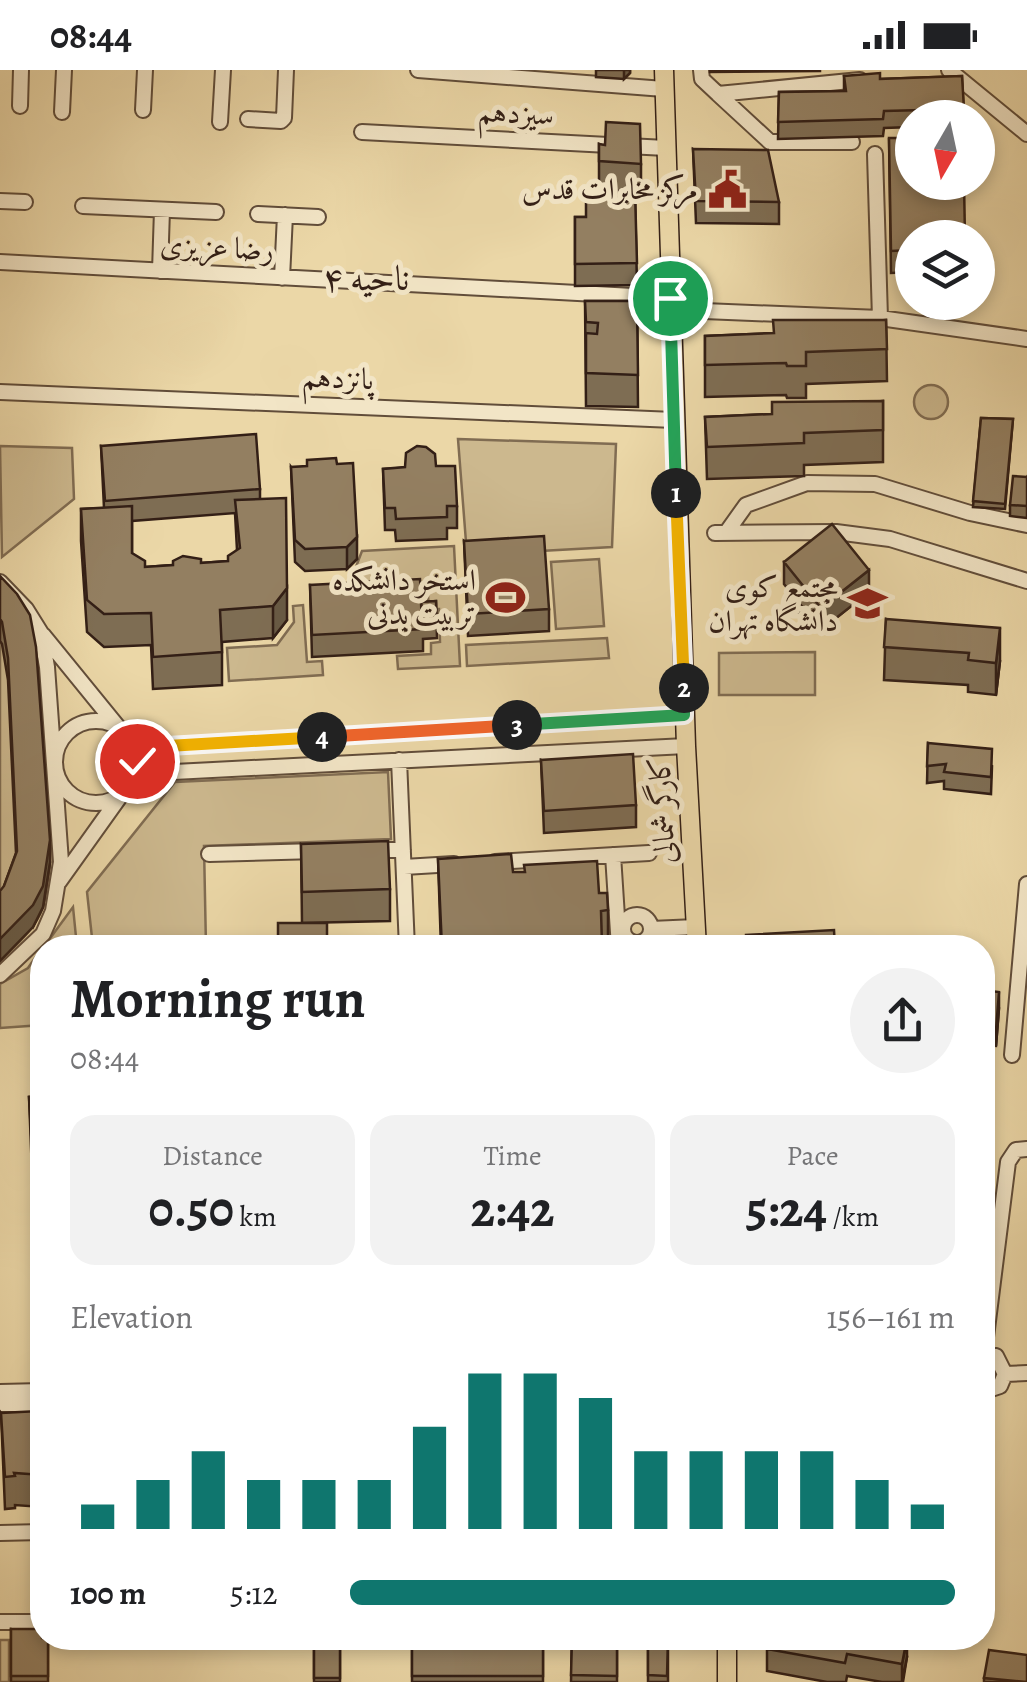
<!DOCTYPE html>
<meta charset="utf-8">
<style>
:root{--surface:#fff;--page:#f2f2f2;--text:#202124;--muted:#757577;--accent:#0f766e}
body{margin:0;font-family:Alegreya,Amiri,serif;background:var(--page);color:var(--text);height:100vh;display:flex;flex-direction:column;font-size:38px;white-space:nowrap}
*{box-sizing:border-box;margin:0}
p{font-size:32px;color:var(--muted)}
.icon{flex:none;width:55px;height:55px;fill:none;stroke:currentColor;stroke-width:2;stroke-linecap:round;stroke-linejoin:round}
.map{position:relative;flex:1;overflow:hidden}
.sheet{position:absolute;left:30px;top:865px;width:965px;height:715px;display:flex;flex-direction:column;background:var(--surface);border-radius:40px;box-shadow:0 5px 15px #0003}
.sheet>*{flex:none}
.needle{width:65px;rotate:189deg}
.tools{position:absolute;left:895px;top:30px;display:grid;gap:20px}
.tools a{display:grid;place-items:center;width:100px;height:100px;border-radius:50%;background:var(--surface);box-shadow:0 5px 15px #0003;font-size:50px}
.pin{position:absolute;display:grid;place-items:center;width:85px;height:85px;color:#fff;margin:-42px;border:5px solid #fff;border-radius:50%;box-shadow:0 2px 10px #0007}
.km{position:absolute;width:50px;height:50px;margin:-25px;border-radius:50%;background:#222;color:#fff;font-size:28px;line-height:50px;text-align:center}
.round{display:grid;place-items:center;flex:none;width:105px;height:105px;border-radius:52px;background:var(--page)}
.head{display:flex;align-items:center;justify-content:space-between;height:170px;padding:0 40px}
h1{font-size:55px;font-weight:600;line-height:75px}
.metrics{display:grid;grid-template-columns:repeat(3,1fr);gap:15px;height:170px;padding:10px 40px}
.metrics div{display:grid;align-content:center;border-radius:25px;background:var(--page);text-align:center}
.metrics b{font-size:50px;font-weight:600}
.metrics small{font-size:28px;font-weight:400}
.metrics p{font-size:28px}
.chart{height:280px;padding:20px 40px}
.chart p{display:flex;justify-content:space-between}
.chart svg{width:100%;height:180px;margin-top:10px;stroke:var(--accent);stroke-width:6}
ul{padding:0 40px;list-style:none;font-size:32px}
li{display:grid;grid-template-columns:160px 120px 1fr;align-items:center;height:75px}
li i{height:25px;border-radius:12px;background:var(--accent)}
.status{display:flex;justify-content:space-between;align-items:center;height:70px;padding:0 50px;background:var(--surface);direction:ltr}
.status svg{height:28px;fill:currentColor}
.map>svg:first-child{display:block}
.green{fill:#ccb88e;stroke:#806c52;stroke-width:2.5}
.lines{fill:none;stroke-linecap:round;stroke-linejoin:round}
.minor-casing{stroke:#614d3a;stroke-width:18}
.major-casing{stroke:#331f16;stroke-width:21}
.minor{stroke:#f2e5c6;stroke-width:14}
.major{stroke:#ebd7a7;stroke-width:18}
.wall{fill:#7e6d53;stroke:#331f16;stroke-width:2.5;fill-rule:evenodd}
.shaded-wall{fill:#675944;stroke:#331f16;stroke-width:2.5}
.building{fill:#937f61;stroke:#331f16;stroke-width:2.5}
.split-1-casing{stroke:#fff;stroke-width:20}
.split-2-casing{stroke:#fff;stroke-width:20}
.split-3-casing{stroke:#fff;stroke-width:20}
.split-4-casing{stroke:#fff;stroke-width:20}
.split-5-casing{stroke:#fff;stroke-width:20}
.split-1{stroke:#22a559;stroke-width:12}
.split-2{stroke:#f5b400;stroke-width:12}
.split-3{stroke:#22a559;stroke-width:12}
.split-4{stroke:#f0652b;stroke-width:12}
.split-5{stroke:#f5b400;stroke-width:12}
.labels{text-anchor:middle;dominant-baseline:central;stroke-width:10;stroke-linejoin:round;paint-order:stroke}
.street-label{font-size:30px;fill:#331f16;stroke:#f2e5c6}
.poi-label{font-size:30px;fill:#331f16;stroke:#f2e5c6;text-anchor:end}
.quarter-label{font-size:35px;fill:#331f16;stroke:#f2e5c6}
</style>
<div class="status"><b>08:44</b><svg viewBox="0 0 49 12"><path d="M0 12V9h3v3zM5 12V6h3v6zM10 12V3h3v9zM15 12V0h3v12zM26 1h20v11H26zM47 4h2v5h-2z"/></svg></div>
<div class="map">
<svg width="1027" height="1612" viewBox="0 0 1027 1612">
<rect width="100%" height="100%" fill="#ebd7a7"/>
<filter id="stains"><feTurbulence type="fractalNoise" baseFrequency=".002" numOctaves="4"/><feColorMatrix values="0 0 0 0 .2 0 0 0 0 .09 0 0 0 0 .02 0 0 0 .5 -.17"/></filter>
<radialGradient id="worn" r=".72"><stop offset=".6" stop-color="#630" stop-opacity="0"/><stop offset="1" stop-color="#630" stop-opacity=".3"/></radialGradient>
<path class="green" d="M914 332a17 17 0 1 1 34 0a17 17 0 1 1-34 0Z
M458,369L616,374L612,477L467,485Z
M0,376L72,378L74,429L2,487Z
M454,476L460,596L398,599L397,586L431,584V573L440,572L439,539H429L428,525L355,529L354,502L362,481Z
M599,489L604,556L556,559L551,492Z
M0,527C21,610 69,755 43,837C35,860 16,875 0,891Z
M303,535L307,592L322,591L323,605L229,611L227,578L277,575L294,552L293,536Z
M607,568L609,588L467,596L466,575Z
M815,582V625H719V583Z
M388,702L391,769L204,776L206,877H93L87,822L175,712Z
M73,837L77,877L43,878Z
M42,878V955L0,958V914L28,898Z
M9,1570V1612H0V1570Z"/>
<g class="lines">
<defs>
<path id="minor" d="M418,0L664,19
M701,0L702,9L718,24L860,10
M949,0L1027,64
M718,24L770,72H852
M20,36L21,0
M143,40L145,0
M62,42L64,0
M248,49L281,51L284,48L286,0
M220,52L223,0
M362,62L666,78
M875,84L880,248
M0,131L25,132
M83,136L216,142
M258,144L318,147
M0,192L670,228
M160,201L162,140
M282,208L285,145
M704,241L880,248L1027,269
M0,322L674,350
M715,463L836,462L890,469L1027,511
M726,463L746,435L807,413L875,414L970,443L1027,455
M0,512L26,539L41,563L47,597L61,792L53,841L43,864L0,905
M43,565L118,657
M55 692a41 41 0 1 1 82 0a41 41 0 1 1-82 0Z
M134,678L685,645
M399,690L407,878
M135,704L686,676
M374,780H403
M209,784L317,781
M613,785L619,878
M495,792L649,783
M404,797L454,794
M59,812L119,728
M623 859a14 14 0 1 1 28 0a14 14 0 1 1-28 0Z
M651,859L696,857
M1012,985L1027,814
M982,1283L996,1286L1005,1304L1000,1316L982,1322
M984,1283L1008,1092L1016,1080L1027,1079
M1005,1304L1027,1303
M0,1322L42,1321
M0,1334H42
M0,1463L42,1462
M0,1552H42"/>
<path id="major" d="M664,0L686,676L697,878
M727,1612V1568"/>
</defs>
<use href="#minor" class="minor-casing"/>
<use href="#major" class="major-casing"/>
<use href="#minor" class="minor"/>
<use href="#major" class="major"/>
</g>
<path class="wall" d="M596,0H630V3L624,9L596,7Z
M710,0H820V1L710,2Z
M844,6L880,9L962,6L964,48H912V57L884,58L883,66L778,69L779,22L844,21Z
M889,68L912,168V202L891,203Z
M599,74L641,94V126L635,125L637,215L575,216V147H586L596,131L599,121Z
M693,79L779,132V154L696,153Z
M585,231H637L638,337L586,336Z
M886,250L887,311L806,314V328H787L786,325L705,327V266L773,263Z
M883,331V392L804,395V406L707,409L705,347L772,344Z
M981,348L1013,349L1005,439L973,437Z
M101,376L260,419V429L287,550L273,568L222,572V615L153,619L151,575L104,577L87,562L81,471V439L104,438ZM235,443L237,480L228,491L145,497L132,483V451Z
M436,396L457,436V458H447V469L396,471L395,460H385L383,399Z
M291,397L357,489L347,499L305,501L295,492Z
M1027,407V448L1010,446V435Z
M464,471L549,539V561L468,566Z
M784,492L869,522L821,560L784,514Z
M0,506L50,792L43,837L33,857L4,816L16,783L8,610L2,574L0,571Z
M310,515L421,532L436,531L437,568L423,569V581L312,587Z
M886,549L1000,591L996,625L968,622V615L884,610Z
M928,673L992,696L991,724L944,719V711L927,713Z
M541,690L636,735V757L544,763Z
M301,774L390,819V851L302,853Z
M438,789L513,802L599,823L608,840V872L602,873V878H441Z
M982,920L999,938L996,976L982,975Z
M42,1026V1101L32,1102L29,1027Z
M1,1343L42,1397V1437L15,1435V1438L5,1439Z
M11,1559L48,1568V1612H11Z
M314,1568H340V1612H314Z
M412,1568H543V1612H412Z
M572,1568H617V1612H571Z
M648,1568H668V1612H648Z
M767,1579L907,1587L903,1612H882L847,1606L846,1612H827L767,1601Z
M984,1608L1027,1612H984Z"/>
<path class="shaded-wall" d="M624,0H630V3L624,9Z
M357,467V489L347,499V477Z
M869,500V522L821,560V538Z
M287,518V550L273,568V536Z
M1000,558V591L996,625V593Z
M50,770V792L43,837L33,857L0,891V869Z
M999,922V938L996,976V960Z
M907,1568V1587L902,1612V1594Z"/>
<path class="building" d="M880,3V9L962,6L964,39L884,41L883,49L778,52L779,22L846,21L844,6Z
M606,52L640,54L641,94L599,91V74L605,75Z
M889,68H912V112H964L965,168H912V180L891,181Z
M693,79L768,80L779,132L696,131Z
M596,121H635L637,193L575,194V147H586V131H596Z
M585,231H637L638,305L586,303V263L597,264L598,253L586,252Z
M773,250H886L887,279L806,282V296H787L786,293L705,295V266L774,263Z
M883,331V360L804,363V373L707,377L705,347L772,344V332Z
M981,348L1013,349L1005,434L973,431Z
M256,364L260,419L105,431L101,376Z
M417,376L426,377L435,384L436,396H455L457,436H447V447L396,449L395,438H385L383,399L405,397L406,383Z
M336,388L337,394L353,393L357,467L347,477L305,479L295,470L291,397L307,396V390Z
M1013,406L1027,407V436L1010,435Z
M286,428L287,518L273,536L220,540L222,582L153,587L151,543L104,544L87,530L81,439L132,436V483L145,491V497L173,495V491L183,486L201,489V493L228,491V486L240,478L235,430Z
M832,454L869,500L821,538L784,492Z
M544,466L549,539L468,544L464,471Z
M0,506L17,524L30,545L36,577L50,770L43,816L33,835L0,869V821L4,816L17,781L8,588L2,552L0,549Z
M420,509L423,559L312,565L310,515Z
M436,531L437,557L422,558L421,532Z
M886,549L1000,558L996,593L968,590L969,583L884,577Z
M928,673L992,679L991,707L944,702L946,694L927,696Z
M633,684L636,735L544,741L541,690Z
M388,771L390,819L302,822L301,774Z
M511,784L513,802H525L524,795L597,791L599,823H607L608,840L601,841L602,874L530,878L529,870L517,871V878H442L438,789Z
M278,853H327V878H278Z
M834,860L835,878H746V865Z
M982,920L999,922L996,960L982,958Z
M42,1026V1079L32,1080L29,1027Z
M39,1341L42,1405L14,1403L15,1406L5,1407L1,1343Z
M11,1559H42V1568H48V1606H11Z
M314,1568H340V1608H314Z
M412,1568H543V1606H412Z
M572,1568H617V1606L571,1605Z
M648,1568H668L667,1606L648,1605Z
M769,1568H907L902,1594L847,1584L845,1593L767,1579Z
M989,1580L1027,1585V1612L984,1608Z"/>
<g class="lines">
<defs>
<path id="split-1" d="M670,228L676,423"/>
<path id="split-2" d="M676,423L684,618"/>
<path id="split-3" d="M517,655L684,645V618"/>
<path id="split-4" d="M322,667L517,655"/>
<path id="split-5" d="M137,691L134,678L322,667"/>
</defs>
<use href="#split-1" class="split-1-casing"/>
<use href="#split-2" class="split-2-casing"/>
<use href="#split-3" class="split-3-casing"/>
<use href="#split-4" class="split-4-casing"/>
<use href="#split-5" class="split-5-casing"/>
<use href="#split-1" class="split-1"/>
<use href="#split-2" class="split-2"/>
<use href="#split-3" class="split-3"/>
<use href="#split-4" class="split-4"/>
<use href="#split-5" class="split-5"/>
</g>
<defs>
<symbol id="civic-bare" viewBox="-9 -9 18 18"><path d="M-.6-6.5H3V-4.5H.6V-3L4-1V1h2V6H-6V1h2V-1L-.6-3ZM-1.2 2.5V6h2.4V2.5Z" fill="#8f2418" stroke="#f2e5c6" stroke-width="2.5" paint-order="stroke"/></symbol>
<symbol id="stadium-bare" viewBox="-9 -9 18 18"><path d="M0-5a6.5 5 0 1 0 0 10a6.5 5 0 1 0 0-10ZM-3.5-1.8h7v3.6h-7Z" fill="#8f2418" stroke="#f2e5c6" stroke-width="2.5" paint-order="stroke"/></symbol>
<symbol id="university-bare" viewBox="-9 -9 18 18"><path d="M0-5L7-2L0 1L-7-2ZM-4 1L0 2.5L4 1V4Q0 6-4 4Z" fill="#8f2418" stroke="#f2e5c6" stroke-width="2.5" paint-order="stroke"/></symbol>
</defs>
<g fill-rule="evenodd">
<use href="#civic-bare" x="700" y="92" width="55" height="55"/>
<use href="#stadium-bare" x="478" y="500" width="55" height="55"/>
<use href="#university-bare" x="840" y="506" width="55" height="55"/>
</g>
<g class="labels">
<g class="street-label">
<text transform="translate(516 43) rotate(3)">سیزدهم</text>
<text transform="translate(217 177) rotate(3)">رضا عزیزی</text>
<text transform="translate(338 308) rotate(2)">پانزدهم</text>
<text transform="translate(662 740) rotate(-93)">کارگر شمالی</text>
</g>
<g class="poi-label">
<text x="698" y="119">مرکز مخابرات قدس</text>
<text x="476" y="510">استخر دانشکده<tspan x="476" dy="34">تربیت بدنی</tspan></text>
<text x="838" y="517">مجتمع کوی<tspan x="838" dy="34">دانشگاه تهران</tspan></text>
</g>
<g class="quarter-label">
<text x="366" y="208">ناحیه ۴</text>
</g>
</g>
<rect width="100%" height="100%" filter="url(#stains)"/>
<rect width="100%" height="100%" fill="url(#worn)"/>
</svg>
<div class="tools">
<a><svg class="needle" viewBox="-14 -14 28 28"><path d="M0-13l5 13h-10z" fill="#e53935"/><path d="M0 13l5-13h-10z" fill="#757577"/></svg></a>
<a><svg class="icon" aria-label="layers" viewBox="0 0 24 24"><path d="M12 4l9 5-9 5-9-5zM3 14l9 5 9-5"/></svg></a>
</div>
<div class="pin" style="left:670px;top:228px;background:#1e9e55"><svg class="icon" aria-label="arrive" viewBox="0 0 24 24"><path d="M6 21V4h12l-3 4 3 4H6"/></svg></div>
<div class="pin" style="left:137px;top:691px;background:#d93025"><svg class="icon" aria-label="check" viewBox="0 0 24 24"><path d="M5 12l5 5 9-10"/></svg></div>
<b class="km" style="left:676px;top:423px">1</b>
<b class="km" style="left:684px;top:618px">2</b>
<b class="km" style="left:517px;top:655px">3</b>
<b class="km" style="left:322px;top:667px">4</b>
<section class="sheet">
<div class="head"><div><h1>Morning run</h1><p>08:44</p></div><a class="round"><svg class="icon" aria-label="share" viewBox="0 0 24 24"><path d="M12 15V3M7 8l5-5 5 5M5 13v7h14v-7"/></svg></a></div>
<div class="metrics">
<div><p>Distance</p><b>0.50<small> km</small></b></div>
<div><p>Time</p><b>2:42</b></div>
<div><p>Pace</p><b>5:24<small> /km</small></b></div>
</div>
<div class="chart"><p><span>Elevation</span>156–161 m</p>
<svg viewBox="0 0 160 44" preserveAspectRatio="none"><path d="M5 44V38M15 44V32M25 44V25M35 44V32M45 44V32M55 44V32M65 44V19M75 44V6M85 44V6M95 44V12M105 44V25M115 44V25M125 44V25M135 44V25M145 44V32M155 44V38"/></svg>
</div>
<ul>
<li><b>100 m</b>5:12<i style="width:100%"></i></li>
</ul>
</section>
</div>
